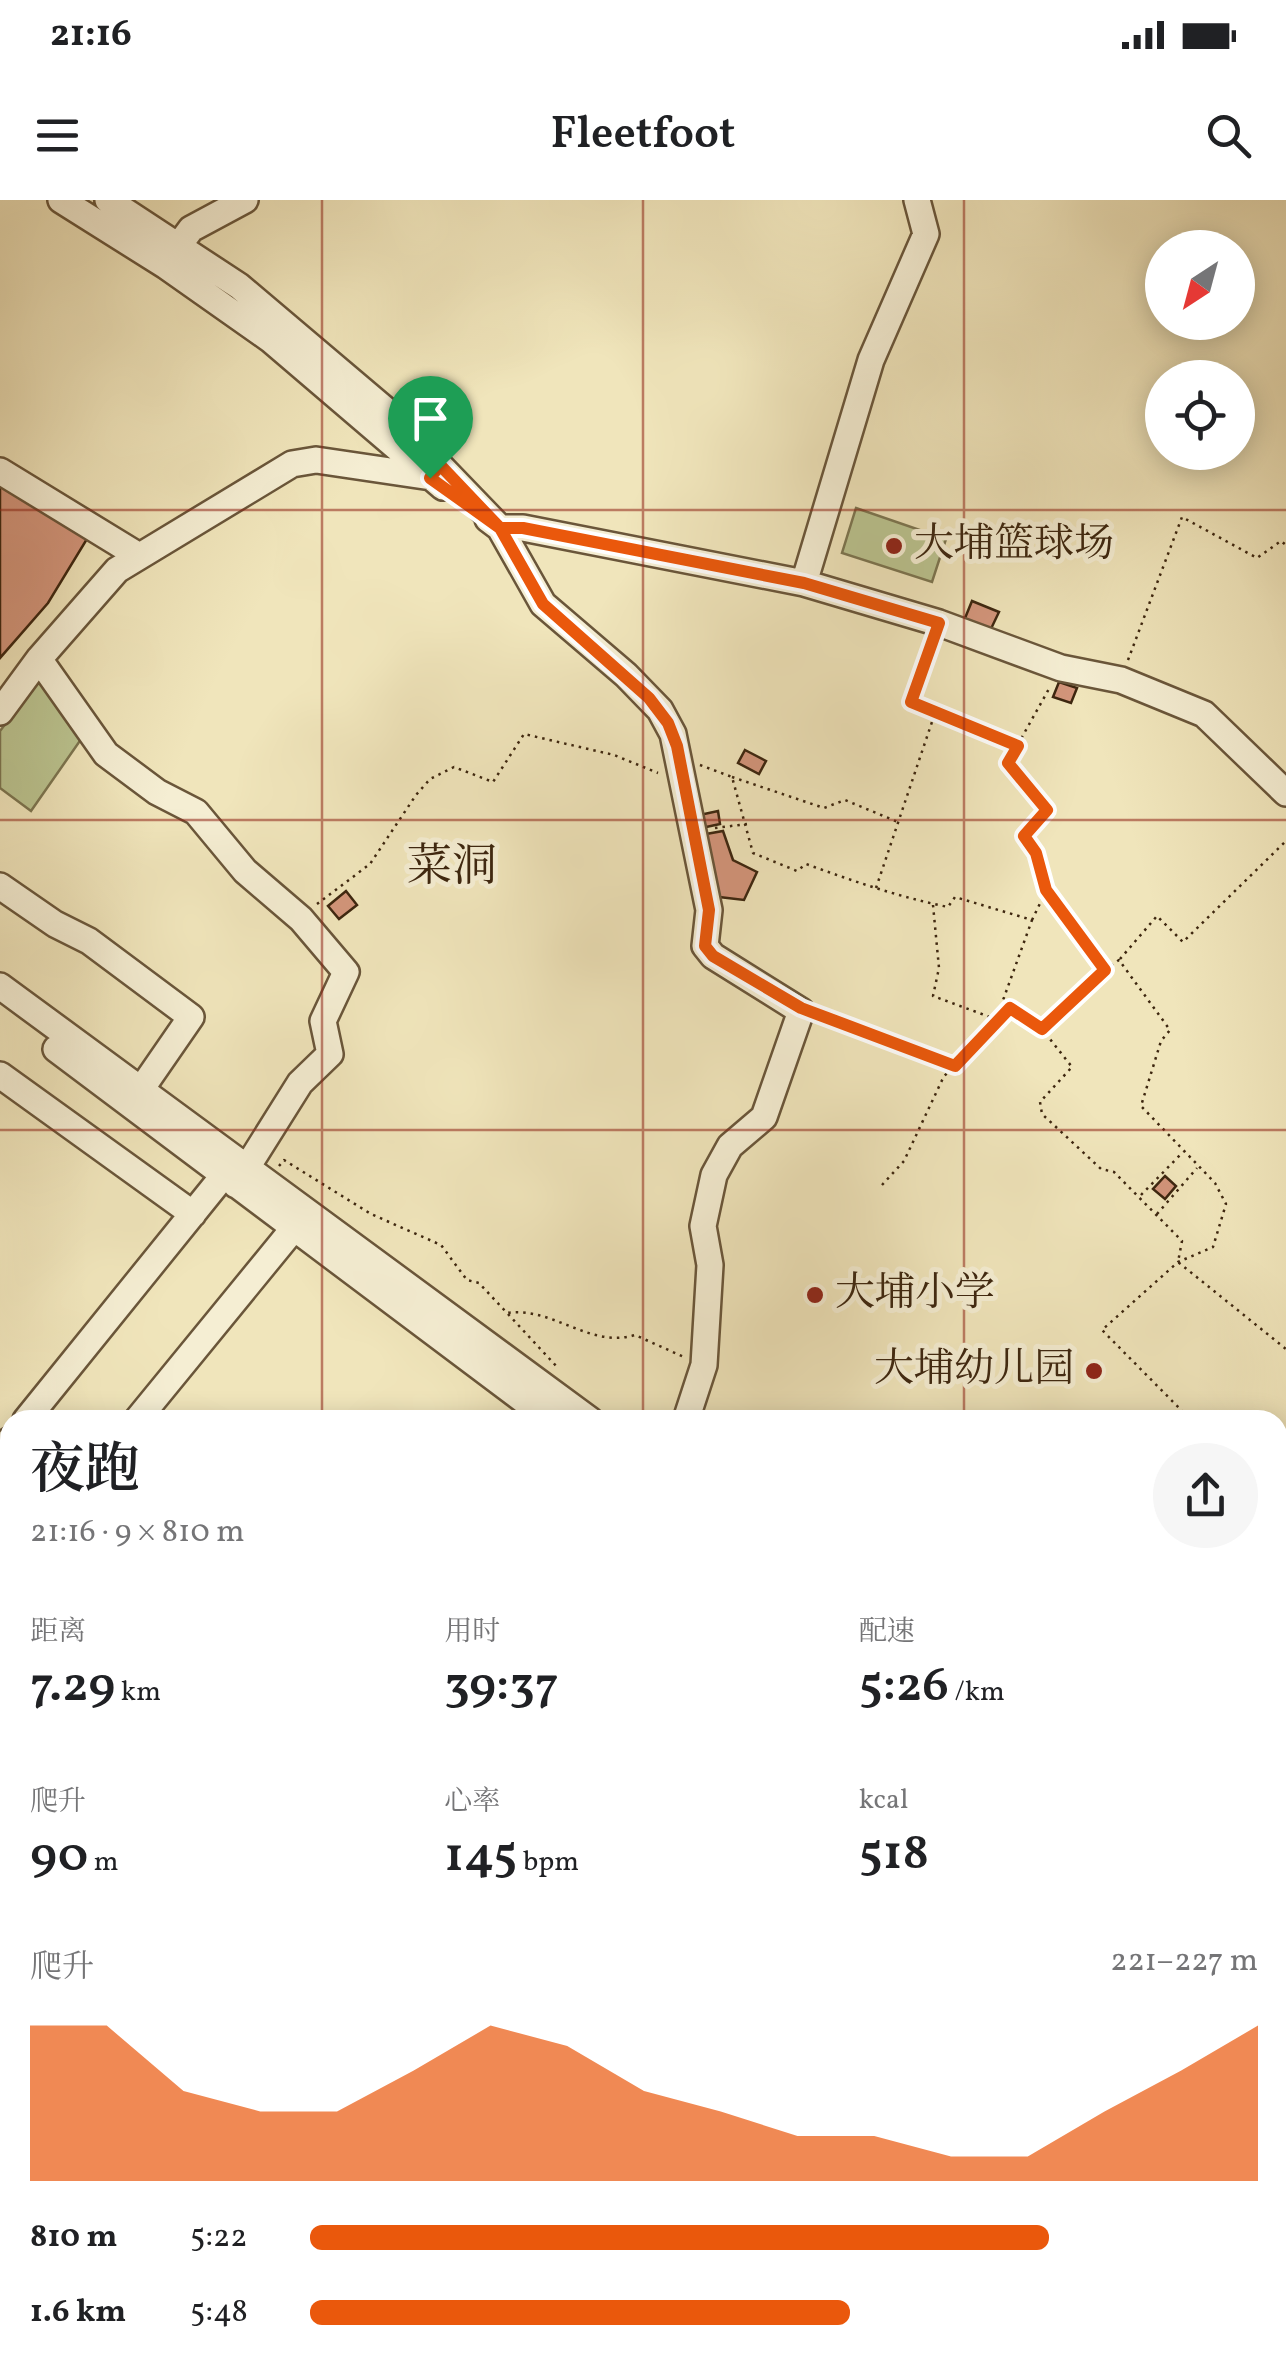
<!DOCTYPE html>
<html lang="zh">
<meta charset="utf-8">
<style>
:root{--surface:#fff;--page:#f6f6f6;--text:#202124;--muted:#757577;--accent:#ea580c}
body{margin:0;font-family:Vollkorn,"Noto Serif SC",serif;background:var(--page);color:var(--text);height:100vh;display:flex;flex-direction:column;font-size:38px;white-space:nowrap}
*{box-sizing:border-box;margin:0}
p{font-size:32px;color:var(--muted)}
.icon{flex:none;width:55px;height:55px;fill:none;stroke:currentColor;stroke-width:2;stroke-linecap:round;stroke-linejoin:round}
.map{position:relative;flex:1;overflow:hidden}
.panel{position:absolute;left:0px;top:1210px;width:1288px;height:960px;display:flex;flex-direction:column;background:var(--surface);border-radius:30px 30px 0 0;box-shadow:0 5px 25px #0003}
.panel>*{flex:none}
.needle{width:65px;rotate:216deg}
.fabs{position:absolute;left:1145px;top:30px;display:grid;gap:20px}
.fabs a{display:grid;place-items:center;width:110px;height:110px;border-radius:50%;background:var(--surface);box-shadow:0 5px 25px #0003;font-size:50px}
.pin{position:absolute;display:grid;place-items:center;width:85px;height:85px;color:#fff;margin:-102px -42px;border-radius:50% 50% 50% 0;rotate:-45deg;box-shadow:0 0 10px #0007}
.pin .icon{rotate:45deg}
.round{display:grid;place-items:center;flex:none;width:105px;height:105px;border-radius:52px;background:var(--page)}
.head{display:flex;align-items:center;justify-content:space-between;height:170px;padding:0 30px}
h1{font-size:55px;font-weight:600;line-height:75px}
.stats{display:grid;grid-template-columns:repeat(3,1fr);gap:15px;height:170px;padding:10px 30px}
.stats div{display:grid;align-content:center}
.stats b{font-size:50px;font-weight:600}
.stats small{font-size:28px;font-weight:400}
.stats p{font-size:28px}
.chart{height:280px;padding:20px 30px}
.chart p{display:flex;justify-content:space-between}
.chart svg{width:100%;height:180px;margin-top:10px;fill:var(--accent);opacity:.7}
ul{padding:0 30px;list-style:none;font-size:32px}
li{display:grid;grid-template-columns:160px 120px 1fr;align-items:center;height:75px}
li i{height:25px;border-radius:12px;background:var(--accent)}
.status{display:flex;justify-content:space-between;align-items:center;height:70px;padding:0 50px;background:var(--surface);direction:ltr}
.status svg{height:28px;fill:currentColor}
header{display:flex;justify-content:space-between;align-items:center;height:130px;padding:0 30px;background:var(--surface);font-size:45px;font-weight:600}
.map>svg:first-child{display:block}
.green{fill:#bbc490;stroke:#7c7550;stroke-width:2.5}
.building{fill:#d3957b;stroke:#3d260f;stroke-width:2.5}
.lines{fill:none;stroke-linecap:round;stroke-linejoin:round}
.minor-casing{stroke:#6a563a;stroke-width:30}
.path{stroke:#3d260f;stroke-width:2.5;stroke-dasharray:2.5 5;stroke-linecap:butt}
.minor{stroke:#f5eed3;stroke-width:25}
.route-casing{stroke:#fff;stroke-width:20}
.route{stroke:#ea580c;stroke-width:12}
.grid{fill:none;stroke:#8f2418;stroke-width:2.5;stroke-opacity:0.55}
.poi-dot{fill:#8f2418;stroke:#f5eed3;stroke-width:4}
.labels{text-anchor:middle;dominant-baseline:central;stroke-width:10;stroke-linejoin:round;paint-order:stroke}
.poi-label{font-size:40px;fill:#3d260f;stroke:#f5eed3;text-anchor:start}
.quarter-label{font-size:45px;fill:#3d260f;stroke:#f5eed3}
</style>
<div class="status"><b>21:16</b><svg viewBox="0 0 49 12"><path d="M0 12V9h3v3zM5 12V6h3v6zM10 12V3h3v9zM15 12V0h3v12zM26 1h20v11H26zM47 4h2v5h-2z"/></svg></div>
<header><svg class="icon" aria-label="menu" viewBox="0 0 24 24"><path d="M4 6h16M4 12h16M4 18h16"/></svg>Fleetfoot<svg class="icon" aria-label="search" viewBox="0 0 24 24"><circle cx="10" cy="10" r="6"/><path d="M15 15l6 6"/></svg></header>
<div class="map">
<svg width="1286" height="2170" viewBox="0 0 1286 2170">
<rect width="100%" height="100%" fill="#f0e5bb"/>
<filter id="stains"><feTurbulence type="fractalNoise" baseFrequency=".002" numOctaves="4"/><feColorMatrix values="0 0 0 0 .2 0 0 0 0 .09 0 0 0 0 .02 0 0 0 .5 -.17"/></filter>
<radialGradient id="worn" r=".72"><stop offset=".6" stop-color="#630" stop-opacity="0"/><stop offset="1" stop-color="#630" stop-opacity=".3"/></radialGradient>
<path class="green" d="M856,308L946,339L932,382L842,353Z
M48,478L84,535L31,611L0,588V531L37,482Z"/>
<path class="building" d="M0,285L90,334L48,403L0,458Z
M972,401L999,412L989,433L963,423Z
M1059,482L1077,488L1071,503L1053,497Z
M745,550L766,561L759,574L738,563Z
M718,611L720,624L697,629L695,616Z
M723,631L733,660L757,672L744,700L711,696L695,636Z
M346,691L357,705L339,719L328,706Z
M1165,976L1176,986L1165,999L1153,989Z"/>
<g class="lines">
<defs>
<path id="minor" d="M61,0L166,66L271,140L443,287
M108,0L239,86L389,213L500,328L543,404L626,475L660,510L673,534L709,710L705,746L713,756L801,811L764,917L730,946L714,975L703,1026L710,1065L704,1165L686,1220
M171,56L191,29L245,0
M0,271L139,356
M488,319L500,328H523L804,383L939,423L1061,468L1121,480L1204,514L1286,593
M804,383L871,160L926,34L917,0
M39,459L106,554L157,592L196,612L245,671L301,719L346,772L323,821L330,854L300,883L236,985
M0,512L39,459L117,370L292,264L316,260L431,277
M0,686L55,724L89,741L191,817L133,901
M0,786L590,1220
M56,849L550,1220
M0,875L193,1014
M26,1220L224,975
M137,1220L294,1028
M0,1252L10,1240
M0,1306L10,1314
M1278,1374L1286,1377
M0,1839L10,1835
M0,1968L10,2003
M98,2160L104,2170
M1150,2160L1153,2170
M243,2170L261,2160"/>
</defs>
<use href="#minor" class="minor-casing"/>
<path class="path" d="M1128,460L1182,317L1257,358L1281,341L1286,345
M935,513L1017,546L1050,487
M1017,547L1008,563L1047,610L1024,636L1036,653L1045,689
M700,565L732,577L753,653L797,671L806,664C853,681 899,697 948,707L955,697L1032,720L1002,803L1042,829L1072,867L1040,902L1042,914L1101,969L1114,972L1182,1041L1178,1062L1286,1149
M732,577L824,608L845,600L898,622
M715,628L747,624
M876,688L935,513L911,503L931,445
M317,704L370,664L416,595L430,579L454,567L493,582L524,534L614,555L658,573
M933,705L939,768L933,796L998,820
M1032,720L1046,691L1105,770L1043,828
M1120,759L1157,716L1183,742L1286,641
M1105,770L1119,760L1170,830L1161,841L1141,906L1215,983L1226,1004L1213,1047L1178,1062L1102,1130L1191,1220
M821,816L953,866
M279,966L284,960L371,1014L441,1045L467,1080L479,1083L507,1113C552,1106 590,1149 635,1135L684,1157
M882,985L904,961L944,876L971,853L1009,809
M1141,995L1183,952
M1157,1014L1197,968
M508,1114L559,1169"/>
<use href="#minor" class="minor"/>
</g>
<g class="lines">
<defs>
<path id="route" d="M430,278L500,328L543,404L649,498L668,523L677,546L709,710L705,746L713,756L801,808L955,866L1010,808L1042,829L1105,770L1046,690L1036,653L1024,636L1047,610L1008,563L1018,546L911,502L939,423L804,383L523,328H500L440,265L430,278"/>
</defs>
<use href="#route" class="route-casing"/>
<use href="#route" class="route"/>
</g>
<path class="grid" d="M322,0V1220M643,0V1220M964,0V1220M0,310H1286M0,620H1286M0,930H1286M0,1240H10M1278,1240H1286M0,1550H10M1278,1550H1286M0,1860H10M1278,1860H1286M322,2160V2170M643,2160V2170M964,2160V2170"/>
<g class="poi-dot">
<circle cx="894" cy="346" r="10"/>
<circle cx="815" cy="1095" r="10"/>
<circle cx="1094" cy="1171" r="10"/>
</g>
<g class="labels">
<g class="poi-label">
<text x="914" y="346">大埔篮球场</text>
<text x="835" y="1095">大埔小学</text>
<text x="1074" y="1171" text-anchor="end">大埔幼儿园</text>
</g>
<g class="quarter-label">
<text x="452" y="668">菜洞</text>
</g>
</g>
<rect width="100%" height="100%" filter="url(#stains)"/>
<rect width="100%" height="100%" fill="url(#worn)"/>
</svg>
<div class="fabs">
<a><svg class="needle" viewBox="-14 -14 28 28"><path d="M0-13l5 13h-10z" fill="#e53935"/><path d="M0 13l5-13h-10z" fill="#757577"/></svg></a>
<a><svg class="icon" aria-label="locate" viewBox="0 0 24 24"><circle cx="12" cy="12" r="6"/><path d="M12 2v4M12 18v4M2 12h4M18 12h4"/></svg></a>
</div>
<div class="pin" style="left:430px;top:278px;background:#1e9e55"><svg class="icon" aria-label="arrive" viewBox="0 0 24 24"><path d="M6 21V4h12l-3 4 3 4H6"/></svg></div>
<section class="panel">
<div class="head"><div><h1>夜跑</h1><p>21:16 · 9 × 810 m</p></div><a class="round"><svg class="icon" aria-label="share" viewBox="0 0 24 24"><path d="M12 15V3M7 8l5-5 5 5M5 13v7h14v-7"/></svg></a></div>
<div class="stats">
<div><p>距离</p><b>7.29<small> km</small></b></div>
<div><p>用时</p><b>39:37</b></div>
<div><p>配速</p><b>5:26<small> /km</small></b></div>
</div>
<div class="stats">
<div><p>爬升</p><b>90<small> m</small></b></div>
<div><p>心率</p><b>145<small> bpm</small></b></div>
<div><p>kcal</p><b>518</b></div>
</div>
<div class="chart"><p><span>爬升</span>221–227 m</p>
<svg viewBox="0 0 160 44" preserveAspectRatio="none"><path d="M0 44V6L10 6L20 22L30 27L40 27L50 17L60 6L70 11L80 22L90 27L100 33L110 33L120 38L130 38L140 27L150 17L160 6V44z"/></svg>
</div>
<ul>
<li><b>810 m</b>5:22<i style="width:78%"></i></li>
<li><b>1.6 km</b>5:48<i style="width:57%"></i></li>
</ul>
</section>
</div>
